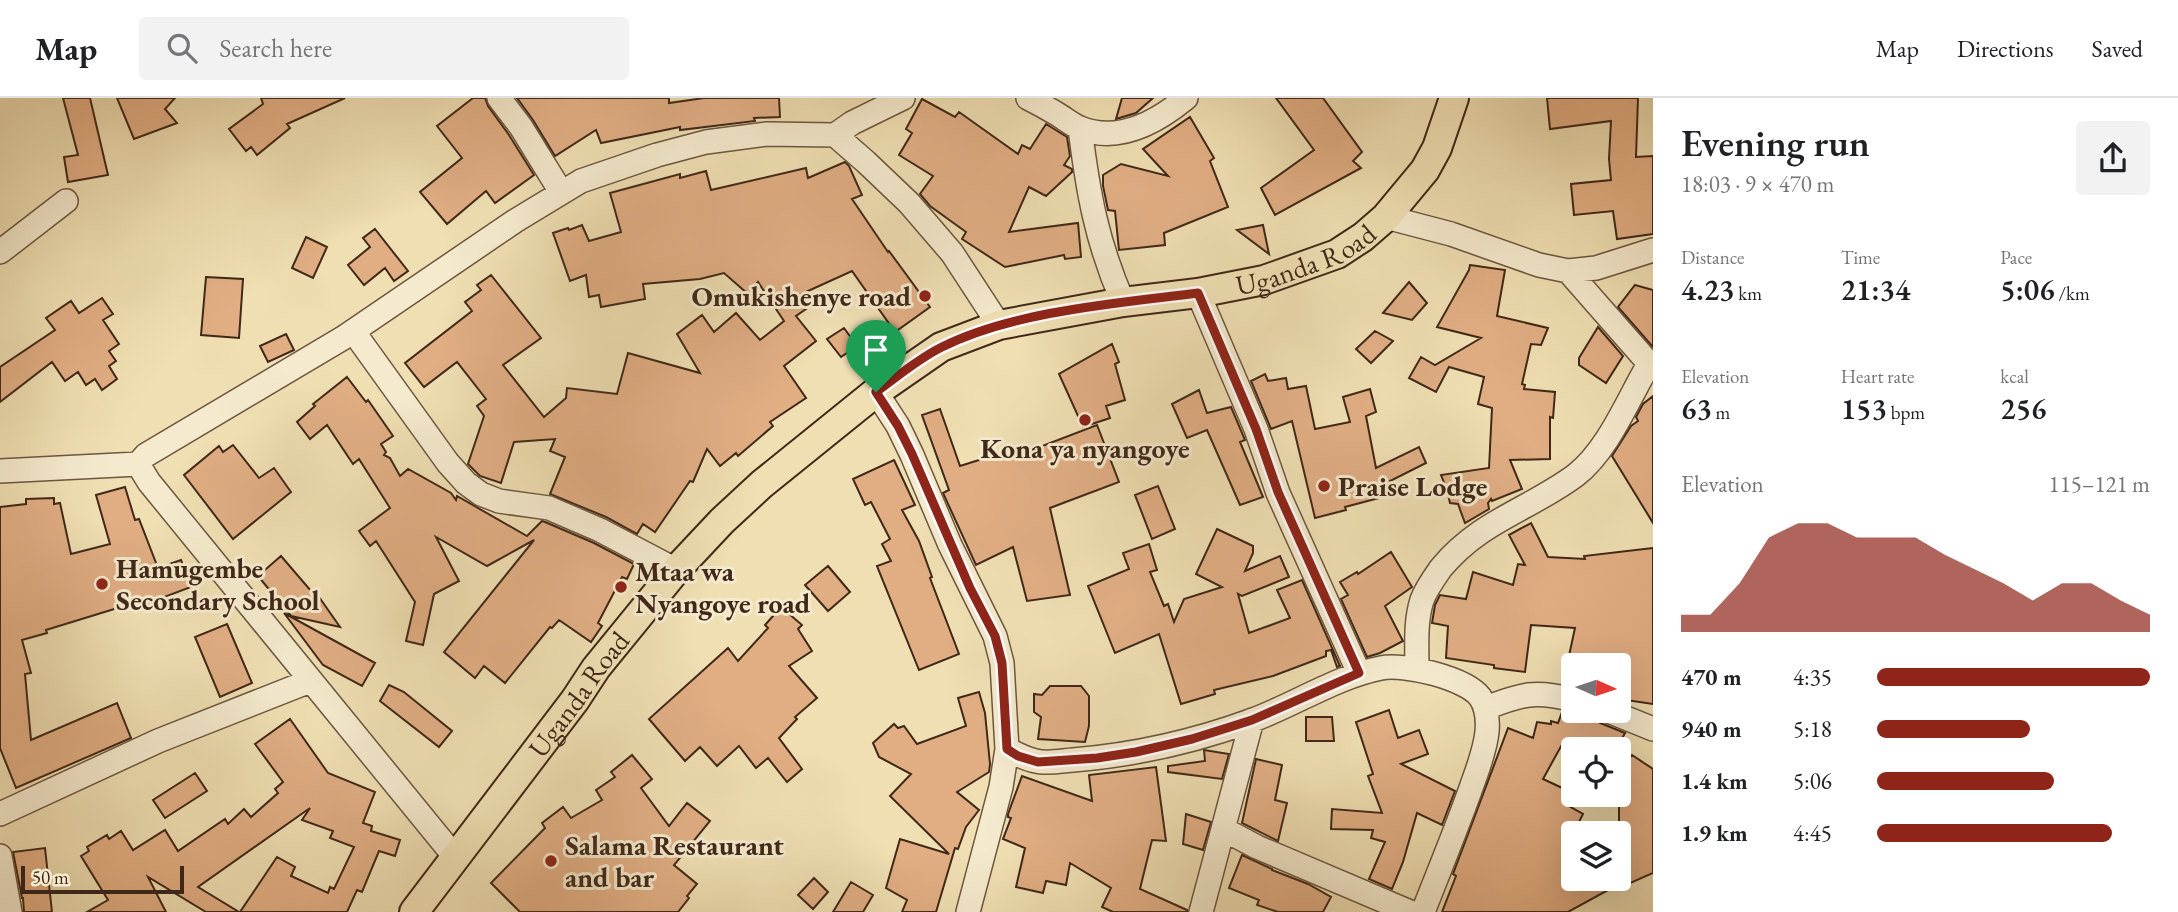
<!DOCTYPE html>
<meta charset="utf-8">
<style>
:root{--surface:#fff;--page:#f2f2f2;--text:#202124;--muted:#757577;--line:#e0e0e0;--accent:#8f2418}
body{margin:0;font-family:"EB Garamond",serif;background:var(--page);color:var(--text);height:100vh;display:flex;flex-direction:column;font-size:26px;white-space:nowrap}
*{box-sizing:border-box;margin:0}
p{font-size:23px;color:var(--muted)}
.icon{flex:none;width:38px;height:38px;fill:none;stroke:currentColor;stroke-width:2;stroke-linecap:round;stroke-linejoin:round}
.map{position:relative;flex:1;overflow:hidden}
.side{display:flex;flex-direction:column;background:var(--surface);width:525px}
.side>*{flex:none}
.needle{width:46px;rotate:93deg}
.buttons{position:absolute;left:1561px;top:555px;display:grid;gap:14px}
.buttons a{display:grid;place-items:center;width:70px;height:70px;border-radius:7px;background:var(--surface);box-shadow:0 7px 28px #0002;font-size:35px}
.scale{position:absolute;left:21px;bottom:18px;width:163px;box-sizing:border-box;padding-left:7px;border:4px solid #402818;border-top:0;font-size:19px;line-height:24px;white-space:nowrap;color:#402818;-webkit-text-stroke:5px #f5eace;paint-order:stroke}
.pin{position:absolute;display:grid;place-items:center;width:60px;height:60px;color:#fff;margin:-72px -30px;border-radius:50% 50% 50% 0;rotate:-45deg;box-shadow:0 0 7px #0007}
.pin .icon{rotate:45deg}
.round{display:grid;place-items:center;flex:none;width:74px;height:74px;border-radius:7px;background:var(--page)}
.head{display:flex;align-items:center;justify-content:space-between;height:119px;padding:0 28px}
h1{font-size:38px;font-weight:600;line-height:52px}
.figures{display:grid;grid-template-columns:repeat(3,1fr);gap:10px;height:119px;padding:7px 28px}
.figures div{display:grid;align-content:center}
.figures b{font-size:30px;font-weight:600}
.figures small{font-size:19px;font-weight:400}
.figures p{font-size:19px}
.chart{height:196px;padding:14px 28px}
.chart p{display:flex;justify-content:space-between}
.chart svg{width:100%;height:126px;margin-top:7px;fill:var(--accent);opacity:.7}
ul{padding:0 28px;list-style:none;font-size:23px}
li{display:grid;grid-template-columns:112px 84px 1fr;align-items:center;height:52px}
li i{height:18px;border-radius:9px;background:var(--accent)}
header{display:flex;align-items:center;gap:42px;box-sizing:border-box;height:98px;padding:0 35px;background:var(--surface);border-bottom:2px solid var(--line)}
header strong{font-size:33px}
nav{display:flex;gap:38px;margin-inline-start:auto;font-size:24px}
.search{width:490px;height:63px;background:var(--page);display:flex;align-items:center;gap:18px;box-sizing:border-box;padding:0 24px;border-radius:7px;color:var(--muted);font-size:26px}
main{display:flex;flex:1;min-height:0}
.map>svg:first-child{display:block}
.building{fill:#e1ae84;stroke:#402818;stroke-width:2}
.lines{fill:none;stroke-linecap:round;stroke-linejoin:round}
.minor-casing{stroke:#6c563f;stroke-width:26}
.major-casing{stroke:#402818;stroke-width:32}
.minor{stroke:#f5eace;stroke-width:23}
.major{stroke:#efdfb3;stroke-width:28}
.route-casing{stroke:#fff;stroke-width:14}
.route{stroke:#8f2418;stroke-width:9}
.poi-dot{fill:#8f2418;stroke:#f5eace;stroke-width:2.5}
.labels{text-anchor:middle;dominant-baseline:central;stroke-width:6;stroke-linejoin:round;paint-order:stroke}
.street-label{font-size:28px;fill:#402818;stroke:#f5eace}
.poi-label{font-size:28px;font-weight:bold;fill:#402818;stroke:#f5eace;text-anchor:start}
</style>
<header>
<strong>Map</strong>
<div class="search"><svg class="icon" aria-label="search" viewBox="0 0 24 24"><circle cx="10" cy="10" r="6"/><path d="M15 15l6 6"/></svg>Search here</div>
<nav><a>Map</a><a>Directions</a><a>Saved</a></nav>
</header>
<main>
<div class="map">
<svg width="1653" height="814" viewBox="0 0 1653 814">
<rect width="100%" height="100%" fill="#efdfb3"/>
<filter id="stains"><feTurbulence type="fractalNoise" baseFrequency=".00286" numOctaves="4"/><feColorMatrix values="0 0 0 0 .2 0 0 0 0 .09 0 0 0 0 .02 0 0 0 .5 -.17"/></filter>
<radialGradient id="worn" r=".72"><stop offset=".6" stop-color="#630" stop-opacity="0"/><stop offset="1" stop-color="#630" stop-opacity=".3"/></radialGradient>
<path class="building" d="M63,0H90L108,77L68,84L64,59L78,57Z
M117,0H175L165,11L177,25L134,41Z
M261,0H345L287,26L290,30L257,57L251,49L246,53L229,31L263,6Z
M473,0H485L488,8L509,37L534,77L495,105L486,93L447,126L420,94L462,60L437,28Z
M517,0H669V5L704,0H779L780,19L754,20L755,23L680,32V29L601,45L596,32L555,58L533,22Z
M1122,0H1153L1136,15L1116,21Z
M1276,0H1323L1362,54L1353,63L1361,70L1275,117L1261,90L1314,52Z
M1547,0H1638L1636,59L1653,58V136L1617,141L1613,113L1574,117L1571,86L1611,82L1609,61L1611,23L1550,31Z
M922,1L955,19L959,14L1018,56L1022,47L1030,51L1046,26L1067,39L1070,58L1064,67L1072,71V74L1046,98L1029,89L1009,134L1078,125L1081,159L1065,161L1064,157L1005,169L962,141L966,134L930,108L920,96L933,78L899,57L912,35L906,31Z
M1190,19L1214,60L1210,63L1228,109L1164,135L1165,147L1119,152L1115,113L1108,112L1103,88V77L1121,66L1168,78L1143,51Z
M845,64L849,68L862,97L852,101L888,154L889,153L930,209L895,234L852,173L797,198L806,211L796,218L816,243L784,268L806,300L770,324L773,328L738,358L736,355L720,368L707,351L693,384L690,383L655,434L643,426L637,436L606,419L550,396L565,359L550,353L555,341L514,344L501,385L480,378L468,366L484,318L477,308L486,301L457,264L424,289L405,265L472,213L465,204L481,192L477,187L491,177L541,240L503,267L544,319L566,300L567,290L617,296L628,255L700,275L677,236L702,217L714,234L736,215L760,242L784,223L758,184L748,196L724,175L700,181L643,186L645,201L601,209L599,197L589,199L586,177L570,183L553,135L568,130L569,132L582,127L589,143L621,134L610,95L680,76V80L706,73L711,92L806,70L808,80Z
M1263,127L1269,156L1237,132Z
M375,131L408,173L394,183L385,170L364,187L348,167L370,149L363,140Z
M306,139L327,149L313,180L292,170Z
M1470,167L1505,172L1497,218L1548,230L1541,247L1531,246L1522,286L1525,287L1524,291L1555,294L1553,320L1550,319V361L1510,362L1522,391L1492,403L1491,401L1488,405L1489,411L1465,425L1458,406L1450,405L1447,392L1441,377L1489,370L1492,310L1478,306L1484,279L1449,269L1436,294L1409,280L1421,259L1435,267L1481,240L1437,229L1469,172Z
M206,179L243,181L239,240L201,237Z
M1409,184L1427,205L1412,222L1383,215Z
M1635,187L1653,192V249L1618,209Z
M102,200L113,216L103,222L119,246L109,253L116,263L109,268L117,281L102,292L95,281L86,287L78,274L65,283L52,264L0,304V269L55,232L46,220L71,203L79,215Z
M1598,229L1623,258L1606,285L1579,267V260Z
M844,230L857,248L841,259L827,241Z
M1375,233L1393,243L1371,265L1356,251Z
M286,236L294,252L268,264L260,248Z
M1112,246L1119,264L1115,266L1125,302L1106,308L1110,320L1083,329L1059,276Z
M1265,276L1268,283L1286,280L1288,291L1306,288L1315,331L1350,324L1343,299L1370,291L1376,314L1366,318L1376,370L1419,349L1426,365L1390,383L1394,396L1345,409L1346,412L1315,420L1292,323L1271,331L1251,283Z
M347,279L366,304L368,302L393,338L381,346L386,354L384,357L390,360L400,378L408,371L451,395L456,402L457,398L527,438L542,423L545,424L594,445L634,466L627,481L622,479L598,525L602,528L591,544L559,522L552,530L550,529L505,585L484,568L475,580L444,554L534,442L487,468L436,439L459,483L434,496L423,547L406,543L415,504L376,443L370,448L359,433L390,410L359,361L353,366L327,327L310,341L297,324L315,308L313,306Z
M1199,292L1207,315L1231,309L1245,342L1240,344L1263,399L1240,407L1207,332L1187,340L1172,306Z
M1653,298V425L1612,358L1631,328L1638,323L1636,319L1643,306Z
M940,311L960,368L1017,350L1019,357L1097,327L1119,384L1050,410L1070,497L1027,503L1013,449L976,467L943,395L949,392L922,317Z
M233,347L259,380L274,370L291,394L233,441L184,377L219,348L223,354Z
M894,362L915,407L902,412L919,443L932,479L930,480L959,556L919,572L877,468L891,463L882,446L890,441L871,404L865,407L853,381Z
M1158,388L1175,431L1152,441L1135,397Z
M125,389L135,422L139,421L158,470L181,462L191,489L138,509L137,504L46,532L47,535L22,542L31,575L25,576L31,642L117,605L131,640L16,690L0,650V409L26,406V401L54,400V406L60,405L71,456L110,446L96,397Z
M1531,425L1548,459L1585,461L1584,458L1653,450V606L1619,601V567H1567L1575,530L1531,527L1525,574L1494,570V567L1446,560L1448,528L1432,525L1435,507L1440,497L1466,501L1473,474L1513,487L1518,466L1525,467L1509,437Z
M1217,431L1253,448V455L1245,473L1280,458L1289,479L1242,498L1238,496L1249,535L1290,520L1277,492L1302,482L1340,568L1337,569L1331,552L1326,553V558L1273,578L1214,592L1215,596L1181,606L1159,536L1115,555L1088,488L1129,471L1123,455L1149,446L1157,472L1150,474L1164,508L1168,506L1174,524L1184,501L1222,489L1196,476Z
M1391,454L1412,489L1385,508L1403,543L1380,555L1367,559L1341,501L1348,497L1340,484L1357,474L1358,476Z
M281,458L317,500L319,499L340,529L291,518L258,478Z
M828,468L850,494L828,513L805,487Z
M781,509L802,527L798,531L812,553L789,568L817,600L795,619L797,621L779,640L802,671L787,684L768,660L756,670L739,648L717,668L700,649L685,663L649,621L728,550L738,563L768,530L765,527Z
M284,515L375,565L362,588L323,567Z
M227,526L252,585L220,599L195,539Z
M389,587L404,594L452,633L439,649L380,603Z
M1050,588H1081L1089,598V628L1085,644L1038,641L1041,619L1034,614V596L1042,597Z
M979,594L985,615L990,666L989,674L957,694L979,712L966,729L958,751L955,750L936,814H902L907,802L886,790L900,741L949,756L890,698L911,676L879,659L873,645L894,626L898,630L904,628L917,646L966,628L958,600Z
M1389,612L1398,640L1419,632L1428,656L1401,666L1455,693L1442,727L1417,715L1403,764L1392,791L1369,781L1385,744L1371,740L1373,732L1331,731L1332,711L1382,715L1368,678L1373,676L1356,624Z
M1582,612H1592L1595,620L1600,625L1625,635L1617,650L1565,641L1543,681L1573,695L1575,696L1569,708L1583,716L1563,756L1573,750V780H1619V674L1632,657L1653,671V775L1619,790V786L1568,814H1442L1456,778L1453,776L1508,630L1533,640L1537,624L1551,626V623L1558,625L1562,614L1576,616Z
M1306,619H1332L1334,643H1306Z
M290,621L328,675L375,694L363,725L372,728L371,733L400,742L395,758L379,753L362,794L357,792L347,814H240L277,759L295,769L291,778L328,795L330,789L334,791L354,749L330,740L333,733L302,722L310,710L198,789L239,814H206L148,779L166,814H87L108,802L81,758L89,753L87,749L107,737L109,741L121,733L133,752L165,732L178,753L225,721L228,726L244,711L251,719L278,695L275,691L283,684L255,646Z
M1204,652L1229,656L1222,681L1168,674V668L1205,663Z
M632,657L652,681L641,690L669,728L687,705L710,723L674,767L697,786L687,798L689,800L678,814H520L491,785L545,730L542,725L563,709L571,720L602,702L596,692L615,679L611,674Z
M1256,661L1282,667L1275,702L1287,705L1278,743L1242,725Z
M1156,669L1166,743L1152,742L1140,791L1187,812V814H1113L1102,809L1111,790L1070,765L1066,787L1046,783L1043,795L1016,789L1025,750L1003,741L1011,720L1008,719V716L1022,678L1092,703L1089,677Z
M195,675L207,693L165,720L153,702Z
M1186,716L1211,724L1203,752L1183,746Z
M45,750L52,814H24L23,800H22L13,754Z
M1242,757L1272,771V772L1308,786L1331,799L1323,814H1278L1257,807L1259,802L1229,790Z
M814,780L828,794L813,811L798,797Z
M851,784L873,797L863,814H833Z"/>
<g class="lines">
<defs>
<path id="minor" d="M499,0L521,29L561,94
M1028,0C1038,5 1047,10 1057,16C1064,20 1072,27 1080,30C1119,46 1157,24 1186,0
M1080,30C1088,95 1097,145 1123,204
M835,37L852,25L903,0
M1386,119L1451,136L1539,167L1568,173L1596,170L1653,152
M0,154L66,103
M1568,173L1653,270
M1198,195L1256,331L1278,395L1359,575
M353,233L448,365L466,385L481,396L499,403L549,410L600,432L676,472
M876,294L898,328L912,357L950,447L995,538L1002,565L1007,651L1001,689L968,814
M0,373L138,366
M1417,571C1417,550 1415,523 1422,502C1426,491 1434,480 1441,470C1481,422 1529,412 1576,377C1609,351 1628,301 1649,266
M1486,610C1522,596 1535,592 1573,602
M1606,612L1653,631
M1007,651C1016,656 1025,661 1036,663C1047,666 1061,663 1073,662C1134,657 1196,643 1253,622C1296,606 1336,579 1381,570C1403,565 1466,580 1480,599C1487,609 1488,622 1487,634C1485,653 1477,673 1471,690C1456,732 1439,773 1423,814
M0,716L158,643L310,583
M1223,731L1257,749L1410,814
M0,758L10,814
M455,759L149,384L138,366L146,357L343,240L515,123L581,83L657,57L706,44L767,36L835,37L866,64L909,105L952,155L999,227
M1201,814L1252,622"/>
<g id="major">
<path id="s1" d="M414,814L575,602L596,570L676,472L722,423L762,386L876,294L941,249L999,227L1123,204L1198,195L1264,182L1337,156L1363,139L1386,119L1425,72L1437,50L1454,0"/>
</g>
</defs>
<use href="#minor" class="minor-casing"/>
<use href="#major" class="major-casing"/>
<use href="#minor" class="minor"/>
<use href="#major" class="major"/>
</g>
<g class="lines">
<defs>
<path id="route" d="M1198,195L1256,331L1278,394L1359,575L1252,622L1192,641L1136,654L1097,660L1038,664L1018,658L1007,651L1002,565L995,538L970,490L912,356L898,328L876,294C897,279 919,260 942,249C1014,213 1118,205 1198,195Z"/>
</defs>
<use href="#route" class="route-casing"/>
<use href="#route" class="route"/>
</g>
<g class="poi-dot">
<circle cx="925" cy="198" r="7"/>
<circle cx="1085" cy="322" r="7"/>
<circle cx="1324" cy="388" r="7"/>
<circle cx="102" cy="486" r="7"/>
<circle cx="621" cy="489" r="7"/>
<circle cx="551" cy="763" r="7"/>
</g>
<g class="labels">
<g class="street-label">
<text stroke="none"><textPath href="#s1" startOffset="1155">Uganda Road</textPath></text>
<text stroke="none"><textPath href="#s1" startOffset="273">Uganda Road</textPath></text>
</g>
<g class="poi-label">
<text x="911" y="198" text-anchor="end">Omukishenye road</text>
<text x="1085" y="350" text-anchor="middle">Kona ya nyangoye</text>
<text x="1338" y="388">Praise Lodge</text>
<text x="116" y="470">Hamugembe<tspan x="116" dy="32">Secondary School</tspan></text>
<text x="635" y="473">Mtaa wa<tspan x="635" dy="32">Nyangoye road</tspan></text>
<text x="565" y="747">Salama Restaurant<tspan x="565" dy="32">and bar</tspan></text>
</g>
</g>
<rect width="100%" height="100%" filter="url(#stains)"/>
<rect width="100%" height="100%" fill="url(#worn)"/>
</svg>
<div class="buttons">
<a><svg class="needle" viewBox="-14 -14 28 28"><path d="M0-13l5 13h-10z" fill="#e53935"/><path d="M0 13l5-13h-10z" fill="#757577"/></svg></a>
<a><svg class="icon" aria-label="locate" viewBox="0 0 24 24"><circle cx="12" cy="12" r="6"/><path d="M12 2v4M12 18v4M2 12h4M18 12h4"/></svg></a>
<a><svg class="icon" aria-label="layers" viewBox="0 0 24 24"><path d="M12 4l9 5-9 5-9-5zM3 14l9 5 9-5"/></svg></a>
</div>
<div class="scale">50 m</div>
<div class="pin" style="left:876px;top:294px;background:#1e9e55"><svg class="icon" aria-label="arrive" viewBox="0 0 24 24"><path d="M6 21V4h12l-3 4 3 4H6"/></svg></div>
</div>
<section class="side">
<div class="head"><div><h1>Evening run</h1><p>18:03 · 9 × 470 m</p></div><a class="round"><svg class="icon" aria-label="share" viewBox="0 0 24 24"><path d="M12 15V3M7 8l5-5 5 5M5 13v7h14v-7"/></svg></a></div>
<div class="figures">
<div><p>Distance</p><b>4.23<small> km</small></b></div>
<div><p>Time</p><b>21:34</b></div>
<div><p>Pace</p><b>5:06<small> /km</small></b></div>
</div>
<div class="figures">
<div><p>Elevation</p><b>63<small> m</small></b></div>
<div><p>Heart rate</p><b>153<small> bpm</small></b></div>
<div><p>kcal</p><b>256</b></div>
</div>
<div class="chart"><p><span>Elevation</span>115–121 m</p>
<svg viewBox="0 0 160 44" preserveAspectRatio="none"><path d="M0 44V38L10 38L20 27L30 11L40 6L50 6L60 11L70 11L80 11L90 17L100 22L110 27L120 33L130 27L140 27L150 33L160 38V44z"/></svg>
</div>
<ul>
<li><b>470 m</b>4:35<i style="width:100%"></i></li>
<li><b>940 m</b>5:18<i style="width:56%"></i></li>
<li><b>1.4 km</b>5:06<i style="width:65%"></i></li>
<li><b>1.9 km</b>4:45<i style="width:86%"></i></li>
</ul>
</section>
</main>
